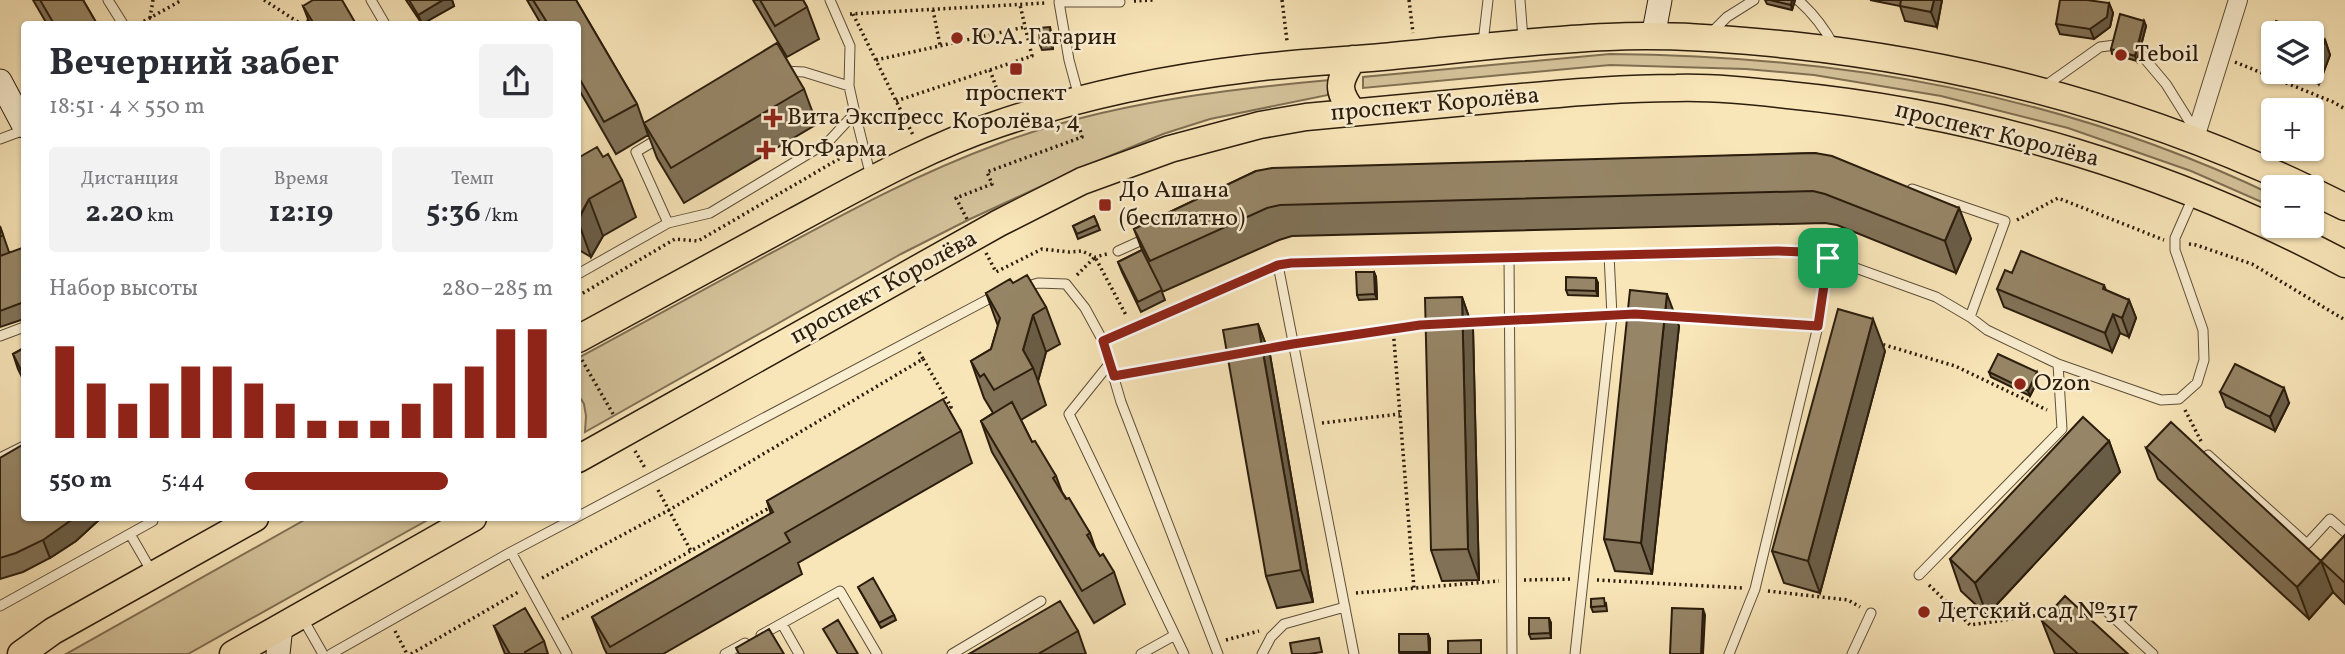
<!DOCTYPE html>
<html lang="ru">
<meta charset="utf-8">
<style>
:root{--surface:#fff;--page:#f2f2f3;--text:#2b2b33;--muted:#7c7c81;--accent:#8f2418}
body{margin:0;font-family:Vollkorn,serif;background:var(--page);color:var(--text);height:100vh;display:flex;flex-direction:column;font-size:26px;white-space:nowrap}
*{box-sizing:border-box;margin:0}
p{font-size:23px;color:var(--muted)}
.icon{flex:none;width:38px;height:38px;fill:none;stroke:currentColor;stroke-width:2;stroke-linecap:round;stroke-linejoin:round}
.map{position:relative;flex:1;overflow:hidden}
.side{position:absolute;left:21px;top:21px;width:560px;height:500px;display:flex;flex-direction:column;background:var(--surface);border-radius:7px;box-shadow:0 2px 5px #0004}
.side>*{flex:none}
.buttons{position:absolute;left:2261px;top:21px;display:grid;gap:14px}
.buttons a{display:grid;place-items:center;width:63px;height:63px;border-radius:7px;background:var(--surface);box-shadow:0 2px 5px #0004;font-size:35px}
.pin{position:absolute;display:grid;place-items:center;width:60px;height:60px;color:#fff;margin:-30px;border-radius:14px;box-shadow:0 4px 10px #0006}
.round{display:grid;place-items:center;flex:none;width:74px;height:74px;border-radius:7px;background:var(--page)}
.summary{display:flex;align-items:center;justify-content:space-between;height:119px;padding:0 28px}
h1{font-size:38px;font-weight:700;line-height:52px}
.metrics{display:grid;grid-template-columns:repeat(3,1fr);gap:10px;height:119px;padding:7px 28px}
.metrics div{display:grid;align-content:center;border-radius:7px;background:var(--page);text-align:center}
.metrics b{font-size:30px;font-weight:700}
.metrics small{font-size:19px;font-weight:400}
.metrics p{font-size:19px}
.chart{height:196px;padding:14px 28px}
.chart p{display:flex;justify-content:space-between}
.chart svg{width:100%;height:126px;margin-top:7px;stroke:var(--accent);stroke-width:6}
ul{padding:0 28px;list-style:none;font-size:23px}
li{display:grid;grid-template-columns:112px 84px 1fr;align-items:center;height:52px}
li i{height:18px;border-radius:9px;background:var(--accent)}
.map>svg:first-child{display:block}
.green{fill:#d5c39b;stroke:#807054;stroke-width:2}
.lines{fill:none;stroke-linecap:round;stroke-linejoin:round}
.lane-casing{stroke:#5e4f38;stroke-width:11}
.street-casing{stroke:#5e4f38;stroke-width:20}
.secondary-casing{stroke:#2b1d0d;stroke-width:25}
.primary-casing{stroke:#2b1d0d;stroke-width:29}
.path{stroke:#2b1d0d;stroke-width:3.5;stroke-dasharray:2 3.5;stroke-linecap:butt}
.lane{stroke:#faeed1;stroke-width:9}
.street{stroke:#faeed1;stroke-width:18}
.secondary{stroke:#faeed1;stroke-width:23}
.primary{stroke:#f8e5b8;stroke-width:26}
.wall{fill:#817258;stroke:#2b1d0d;stroke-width:2}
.shaded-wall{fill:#695d47;stroke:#2b1d0d;stroke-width:2}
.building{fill:#968566;stroke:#2b1d0d;stroke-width:2}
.route-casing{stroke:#fff;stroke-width:14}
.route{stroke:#8f2418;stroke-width:9}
.poi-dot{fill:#8f2418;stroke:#faeed1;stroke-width:2.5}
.labels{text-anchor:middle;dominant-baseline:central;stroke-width:5;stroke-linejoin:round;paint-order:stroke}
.poi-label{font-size:24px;fill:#2b1d0d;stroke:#faeed1;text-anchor:start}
.street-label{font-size:24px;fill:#2b1d0d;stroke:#faeed1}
</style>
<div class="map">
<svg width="2345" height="654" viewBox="0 0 2345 654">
<rect width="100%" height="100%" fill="#f8e5b8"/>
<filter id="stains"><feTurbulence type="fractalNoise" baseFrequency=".00286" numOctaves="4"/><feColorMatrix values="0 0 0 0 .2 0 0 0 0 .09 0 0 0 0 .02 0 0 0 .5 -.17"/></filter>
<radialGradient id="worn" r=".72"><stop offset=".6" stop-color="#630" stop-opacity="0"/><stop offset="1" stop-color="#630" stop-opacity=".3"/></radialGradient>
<path class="green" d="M1610,54C1842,56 2062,94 2273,195V207L2191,171L2068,128L1941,96L1814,75L1746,69L1610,65L1363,88V77Z
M1330,80L1328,95L1210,119L1163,134L1076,170L968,220L901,254L585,432L586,416L584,404L578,394V358C643,323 708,288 773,252C847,212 919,173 998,144C1104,104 1219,90 1330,80Z
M308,518H431L188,654H66Z"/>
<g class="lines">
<defs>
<path id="lane" d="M108,0L123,24
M371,0L385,24
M830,0L850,46L849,86L855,113
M1520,0L1523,39
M1798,0C1814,14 1824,27 1834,46
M1711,33L1727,17L1754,0
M1483,43L1488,0
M2139,52L2166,84L2196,132
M783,71L804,72L849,86
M2045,86L2100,47L2115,45
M1079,97L1069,60L1059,2H1120
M661,137L636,152L668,223
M0,139L24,130
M1912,189L2005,221L1970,317
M1118,251L1149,237
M1509,257L1512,654
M1278,265L1354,654
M578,274L668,223L710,213L828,142L855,113L871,177
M1021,288L1038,283L1066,284L1085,308L1103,341L1121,402L1218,654
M0,336L24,327
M1103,341L1278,265L1291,263L1804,252L1828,258L1936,297L1970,317L1987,330L2058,364L2161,400L2179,399L2197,383L2204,360L2203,330L2175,250V238L2193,197
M1110,363L1069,414L1184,654
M2208,455L2307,544L2330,519L2345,532
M0,458L24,446
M130,534L152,572
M511,552L567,654
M1919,575L2062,429L2058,364
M0,606L153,521V518
M2101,606L2153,654
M303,619L323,654
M782,624L799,654
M761,635L840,591L877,654
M331,654L511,552L998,294
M725,654L745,643
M952,654L1041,601
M1141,654L1175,635
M1262,654L1271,637L1284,624L1345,607
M1575,654L1612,316L1609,255
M1729,654L1755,589L1818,326L1828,258
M1852,654L1871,613"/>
<path id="street" d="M2194,141L2238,0"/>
<path id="secondary" d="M1653,37L1660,0
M0,81L24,126
M278,654L281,626"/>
<path id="primary" d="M1353,112C1336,90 1338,82 1353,59
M2312,191L2345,207
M578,339C649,300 721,261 793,222C860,186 926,148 998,124C1078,97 1162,79 1246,69C1291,63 1336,61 1382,57C1457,50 1533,40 1608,37C1668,34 1730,39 1790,45C1967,64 2142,110 2304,187
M578,459L999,223L1082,181L1170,149L1260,125L1306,117C1371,111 1435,105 1499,99C1558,94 1617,88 1676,88C1713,87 1751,91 1788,95C1983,114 2173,172 2345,264
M21,654L53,631L255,518
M233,654L473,518"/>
</defs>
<use href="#lane" class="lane-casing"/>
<use href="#street" class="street-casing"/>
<use href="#secondary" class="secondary-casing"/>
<use href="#primary" class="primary-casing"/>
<path class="path" d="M264,0L301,24
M1282,0L1287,41
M1409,0L1413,33
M1134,1L1153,0
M933,10L940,45
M850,14L1045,3
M853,14L913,135
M150,18L153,0
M139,24L182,0
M302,24L312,19
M876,60L1025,27
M2235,62L2333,102L2345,109
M990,70L1001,101
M896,101L1032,56L1020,5
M967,219L956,198L992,184L987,172L1082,137L1078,123
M2017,220L2058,198L2164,240
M2189,244L2196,245L2252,264L2345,320
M986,253L996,272L1042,249L1069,252L1082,251L1095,257L1107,254
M1077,275L1095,257L1127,317
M578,296L675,239L698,241L844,156H854
M1671,317L1807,325
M1521,320L1601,317
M1468,323L1496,321
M1393,328L1414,588
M1305,342L1429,325
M1878,343L1955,366L2047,410
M1264,349L1280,346
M923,359L951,407L946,410
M582,360L613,414
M1126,374L1229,355
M2185,410L2202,443
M1322,423L1400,414
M635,451L645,468
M658,490L691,551
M542,578L669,510L923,359L918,350
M1524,580L1572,579
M1597,580L1743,588
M1929,585L1970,625L2054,613
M1768,591L1848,600L1860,607
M1356,593L1499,581
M562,619L625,587L771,507
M395,631L407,654
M1226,640L1259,631
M411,654L520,591"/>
<use href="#lane" class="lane"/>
<use href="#street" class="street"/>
<use href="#secondary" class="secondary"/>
<use href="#primary" class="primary"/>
</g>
<path class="wall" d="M33,0H83L97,24H47Z
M406,0H452L454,6L422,24Z
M527,0H576L637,104L648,135L616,154L578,88V24H541Z
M753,0H803L807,7L819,39L787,57Z
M1765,0H1795L1792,10L1767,4Z
M1870,0H1942L1937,27L1905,21L1900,6Z
M2109,3L2113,13L2110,27L2094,39L2060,34L2056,24Z
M303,6L356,24H310Z
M2144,21L2146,26L2137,61L2112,54L2111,49Z
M1051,32L1053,49L1042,50L1040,45Z
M2273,33V67L2271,66L2265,52Z
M2312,35L2325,40L2330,55L2319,84L2285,72H2312Z
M804,89L817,124L684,203L657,158L644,123Z
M1815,153L1959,208L1971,239L1956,273L1837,225L1825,223L1292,236L1279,240L1162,292L1165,300L1141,312L1122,272L1118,262L1142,250L1134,229L1256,171Z
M603,157L622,180L636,217L603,236L591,257L579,250L578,254V158Z
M1094,216L1100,230L1078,239L1073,226Z
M0,226L9,252L24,255V319L0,327Z
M1374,272L1376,277L1377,299L1359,300L1357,295Z
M2012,273L2104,285L2106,290L2129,300L2136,318L2129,337L2120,333L2112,352L2004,307L1997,289Z
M1013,283L1046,307L1060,344L1046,352L1038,381L1046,405L1021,420L1032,442L1056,476L1062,492L1090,533L1096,550L1100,556L1114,572L1125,604L1094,623L992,452L981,421L993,413L984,398L971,361L991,349L998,326L986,293Z
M1598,283V296L1568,295L1566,290Z
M1462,297L1473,329L1479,580L1442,581L1431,550Z
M1258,324L1270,355L1313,602L1277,608L1266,576Z
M1679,326L1652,574L1615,571L1604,539Z
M24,348V381L18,369L13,354Z
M1885,351L1820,593L1784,583L1772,551Z
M1989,372L2039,378L2030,396L1991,377Z
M2220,392L2289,403L2275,431L2226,407Z
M961,431L972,463L798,563L802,574L663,654H607L604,648L592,617L771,514L767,501Z
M2109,441L2120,472L1987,615L1961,591L1950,559Z
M2146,448L2321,561L2345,535V604L2333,592L2309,619L2158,479Z
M0,458L24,518H101L76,541L50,558L23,572L0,579Z
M858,587L894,615L896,620L881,628Z
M1606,603L1607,611L1593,612L1591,607Z
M2042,621L2128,654H2055Z
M1551,623V638L1531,639L1529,634Z
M494,626L544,641L548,654H505Z
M1078,631L1086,654H969Z
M1428,634L1430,639V654H1400L1399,652Z"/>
<path class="shaded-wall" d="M443,0H452L454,6L422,24L418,15Z
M1792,0H1795L1792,10L1791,5Z
M1934,0H1942L1937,27L1931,12Z
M2109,3L2113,13L2110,27L2094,39L2090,29Z
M2144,21L2146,26L2137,61L2135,56Z
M1050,27L1051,32L1053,49L1051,44Z
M2325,40L2330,55L2319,84L2314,69Z
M589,199L603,236L591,257L578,221Z
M1959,208L1971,239L1956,273L1945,241Z
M1374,272L1376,277L1377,299L1375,294Z
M1596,278L1598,283V296L1596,291Z
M1667,294L1679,326L1652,574L1641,543Z
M1462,297L1473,329L1479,580L1468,549Z
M2129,300L2136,318L2129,337L2122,318Z
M2113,314L2120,333L2112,352L2105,333Z
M1033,315L1046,352L1038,381L1033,368L1023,350Z
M1873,319L1885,351L1820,593L1808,561Z
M1258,324L1270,355L1313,602L1301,570Z
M2037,372L2039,378L2030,396L2028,391Z
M2284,388L2289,403L2275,431L2270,417Z
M2109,441L2120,472L1987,615L1975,583Z
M74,518H101L76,541L50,558L43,540Z
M2321,561L2333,592L2309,619L2297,587Z
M1703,609L1705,615L1703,654H1701Z
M1549,618L1551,623V638L1550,633Z
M1428,634L1430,639V654L1429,652Z"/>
<path class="building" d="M40,0H83L97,24H54Z
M313,0H342L356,24H314L303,6Z
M409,0H443L418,15Z
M533,0H576L637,104L604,122L578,76V24H548Z
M760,0H803L807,7L775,26Z
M1770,0H1792L1791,5Z
M1901,0H1934L1931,12L1900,6Z
M2060,0H2087L2109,3L2107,17L2090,29L2056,24Z
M2120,14L2144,21L2135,56L2111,49Z
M2276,21L2308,33H2273V55L2265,52Z
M1050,27L1051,44L1040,45L1039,28Z
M2312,35L2325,40L2314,69H2312Z
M777,43L804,89L671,168L644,123Z
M597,147L603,157L608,154L622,180L589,199L578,219V158Z
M1815,153L1832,156L1959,208L1945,241L1825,194L1813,191L1280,205L1267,208L1150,261L1134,229L1256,171L1272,168Z
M1094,216L1098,225L1077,234L1073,226Z
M0,227L3,235L0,237Z
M22,248L24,256V302L0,311V256Z
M1142,250L1162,290L1138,302L1118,262Z
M2021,251L2104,285L2103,289L2129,300L2122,318L2113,314L2105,333L1997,289L2005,270L2012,273Z
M1356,272H1374L1375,294L1357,295Z
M1027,275L1046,307L1033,315L1023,350L1033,368L994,390L984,374L980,377L971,361L991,349L1000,318L986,293L1010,279L1013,283Z
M1566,277L1596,278V291L1566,290Z
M1630,290L1667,294L1641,543L1604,539Z
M1462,297L1468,549L1431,550L1425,298Z
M1838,309L1873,319L1808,561L1772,551Z
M1258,324L1301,570L1266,576L1223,330Z
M24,348V376L13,354Z
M1998,354L2037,372L2028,391L1989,372Z
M2235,364L2284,388L2270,417L2220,392Z
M943,399L961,431L785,533L790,542L610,647L592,617L773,512L767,501Z
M1012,402L1032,442L1035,441L1056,476L1053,478L1066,499L1069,498L1090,533L1087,535L1100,556L1103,554L1114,572L1082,591L981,421Z
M2083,417L2109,441L1975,583L1950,559Z
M2171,422L2321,561L2345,535V583L2321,561L2297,587L2146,448Z
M24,444V518H74L43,540L16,553L0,558V458Z
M873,578L894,615L879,623L858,587Z
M2065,596L2128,654H2078L2042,621Z
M1604,598L1605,606L1591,607V599Z
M1060,601L1078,631L1038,654H969Z
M525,608L544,641L525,652V654H510L494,626Z
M1672,608L1703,609L1701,654H1670Z
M1529,618H1549L1550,633L1529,634Z
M838,620L858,654H838L823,629Z
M769,629L784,654H739L736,648Z
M1399,634H1428L1429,652H1399Z
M1319,638L1322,652L1309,654H1292L1290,643Z
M1481,640V654H1448V641Z"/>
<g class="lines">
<defs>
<path id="route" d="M1777,251L1804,252L1828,258L1818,326L1635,314L1420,325L1293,344L1114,376L1103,341L1278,265L1291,263Z"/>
</defs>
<use href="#route" class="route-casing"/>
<use href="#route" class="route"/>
</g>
<g class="poi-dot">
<circle cx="957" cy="38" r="7"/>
<circle cx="2121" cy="55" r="7"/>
<rect x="1009" y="62" width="14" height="14" rx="3.5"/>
<path d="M769.5 107.5h7v7h7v7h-7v7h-7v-7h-7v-7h7z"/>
<path d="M762.5 139.5h7v7h7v7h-7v7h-7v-7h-7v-7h7z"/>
<rect x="1098" y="198" width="14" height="14" rx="3.5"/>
<circle cx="2020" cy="384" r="7"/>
<circle cx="1924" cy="612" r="7"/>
</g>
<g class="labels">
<g class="poi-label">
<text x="971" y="38">Ю.А. Гагарин</text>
<text x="2135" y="55">Teboil</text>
<text x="1016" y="94" text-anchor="middle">проспект<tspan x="1016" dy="28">Королёва, 4</tspan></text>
<text x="787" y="118">Вита Экспресс</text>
<text x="780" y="150">ЮгФарма</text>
<text x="1119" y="191">До Ашана<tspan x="1119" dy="28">(бесплатно)</tspan></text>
<text x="2034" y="384">Ozon</text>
<text x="1938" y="612">Детский сад №317</text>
</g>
<g class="street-label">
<text transform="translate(1435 105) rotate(-5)">проспект Королёва</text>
<text transform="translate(1997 135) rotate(14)">проспект Королёва</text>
<text transform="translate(884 288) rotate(-29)">проспект Королёва</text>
</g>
</g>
<rect width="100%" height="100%" filter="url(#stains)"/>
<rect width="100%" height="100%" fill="url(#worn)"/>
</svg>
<div class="buttons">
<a><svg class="icon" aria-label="layers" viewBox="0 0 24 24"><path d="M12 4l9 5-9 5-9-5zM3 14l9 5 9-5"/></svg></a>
<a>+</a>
<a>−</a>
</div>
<div class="pin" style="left:1828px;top:258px;background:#1e9e55"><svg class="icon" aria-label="arrive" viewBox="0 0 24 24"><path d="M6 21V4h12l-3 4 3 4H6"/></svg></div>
<section class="side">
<div class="summary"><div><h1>Вечерний забег</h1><p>18:51 · 4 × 550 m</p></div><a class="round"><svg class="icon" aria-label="share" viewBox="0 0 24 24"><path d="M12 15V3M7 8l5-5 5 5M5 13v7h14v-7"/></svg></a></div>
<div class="metrics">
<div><p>Дистанция</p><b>2.20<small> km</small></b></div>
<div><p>Время</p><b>12:19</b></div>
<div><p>Темп</p><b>5:36<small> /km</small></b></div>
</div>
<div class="chart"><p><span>Набор высоты</span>280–285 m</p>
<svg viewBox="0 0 160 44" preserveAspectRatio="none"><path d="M5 44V12M15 44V25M25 44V32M35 44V25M45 44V19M55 44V19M65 44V25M75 44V32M85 44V38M95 44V38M105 44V38M115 44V32M125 44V25M135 44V19M145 44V6M155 44V6"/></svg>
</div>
<ul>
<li><b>550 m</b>5:44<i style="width:66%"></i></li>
</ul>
</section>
</div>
